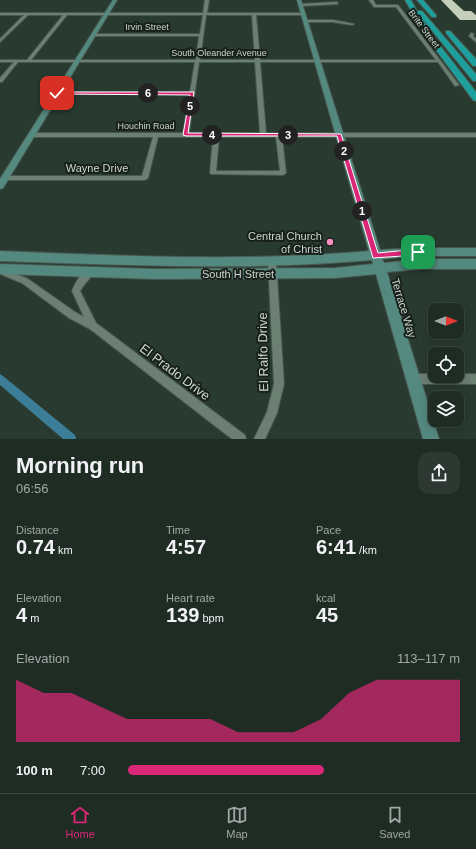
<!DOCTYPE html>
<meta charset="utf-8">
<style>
:root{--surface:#1f2c24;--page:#2c3831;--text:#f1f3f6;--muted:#a1a7a6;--line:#3c4841;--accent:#db2777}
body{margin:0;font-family:Helvetica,sans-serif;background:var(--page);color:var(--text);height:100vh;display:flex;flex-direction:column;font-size:15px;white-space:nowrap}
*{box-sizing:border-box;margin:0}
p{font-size:13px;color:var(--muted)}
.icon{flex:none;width:22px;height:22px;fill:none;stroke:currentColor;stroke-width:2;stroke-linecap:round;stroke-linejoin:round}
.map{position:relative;height:439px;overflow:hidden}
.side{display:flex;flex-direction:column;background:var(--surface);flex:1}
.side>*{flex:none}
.needle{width:26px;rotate:90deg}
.fabs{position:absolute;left:428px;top:303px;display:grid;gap:8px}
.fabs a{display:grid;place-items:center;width:36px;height:36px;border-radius:8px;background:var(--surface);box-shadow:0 2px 10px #0003,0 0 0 1px var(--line);font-size:20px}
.pin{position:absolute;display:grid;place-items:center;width:34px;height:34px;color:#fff;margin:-17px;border-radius:8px;box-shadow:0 2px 6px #0006}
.km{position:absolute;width:20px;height:20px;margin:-10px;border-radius:50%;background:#222;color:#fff;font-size:11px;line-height:20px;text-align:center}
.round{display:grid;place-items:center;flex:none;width:42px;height:42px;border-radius:12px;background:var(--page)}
.headline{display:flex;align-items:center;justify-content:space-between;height:68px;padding:0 16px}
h1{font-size:22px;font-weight:800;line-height:30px}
.metrics{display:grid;grid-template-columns:repeat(3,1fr);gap:6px;height:68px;padding:4px 16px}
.metrics div{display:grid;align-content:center}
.metrics b{font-size:20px;font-weight:800}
.metrics small{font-size:11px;font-weight:400}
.metrics p{font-size:11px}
.chart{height:112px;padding:8px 16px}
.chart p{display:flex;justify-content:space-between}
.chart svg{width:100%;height:72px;margin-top:4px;fill:var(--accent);opacity:.7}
ul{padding:0 16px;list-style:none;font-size:13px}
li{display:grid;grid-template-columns:64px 48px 1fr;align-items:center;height:30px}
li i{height:10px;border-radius:5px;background:var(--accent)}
.tab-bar{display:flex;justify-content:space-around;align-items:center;height:56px;border-top:1px solid var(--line);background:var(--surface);font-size:11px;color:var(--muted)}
.tab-bar a{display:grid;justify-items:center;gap:2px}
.tab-bar .selected{color:var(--accent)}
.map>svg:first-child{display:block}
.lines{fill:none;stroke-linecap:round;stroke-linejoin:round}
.canal{fill:#3c7e97;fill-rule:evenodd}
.building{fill:#c5ceb9}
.street-casing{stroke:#49584f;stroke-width:2}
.secondary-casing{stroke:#49584f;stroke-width:2}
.highway-casing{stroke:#49584f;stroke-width:2}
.street{fill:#6b7f73;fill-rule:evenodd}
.secondary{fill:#548980;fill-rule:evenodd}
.highway{fill:#1da09d;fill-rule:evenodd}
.route{fill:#db2777;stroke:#fff}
.poi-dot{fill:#fb8fc4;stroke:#18201b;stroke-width:1.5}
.labels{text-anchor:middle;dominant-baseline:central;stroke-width:4;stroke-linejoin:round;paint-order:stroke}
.far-street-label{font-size:9px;fill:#cbd6cf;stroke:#18201b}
.street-label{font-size:11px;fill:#cbd6cf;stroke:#18201b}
.poi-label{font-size:11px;fill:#cbd6cf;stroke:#18201b;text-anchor:end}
.near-street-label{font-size:13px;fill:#cbd6cf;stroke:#18201b}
</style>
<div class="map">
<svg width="476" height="439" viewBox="0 0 476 439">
<rect width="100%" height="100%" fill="#293b30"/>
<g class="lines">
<path class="canal" d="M0,374L3,376L75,435L76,439H63L0,385Z"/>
</g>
<path class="building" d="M441,0H452L464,11H471L476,15V20H460Z"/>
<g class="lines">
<defs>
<path id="street" d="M205,0H209L207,13H304L303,15H256L260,60H436L396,7H374L369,0H373L376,5H398L459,85L455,86L438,62H260L266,133H476V137H282L286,173L283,175L211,174L210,173L213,137H158L148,178L145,180H3L2,178L5,176H142L153,137H32L29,135L32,133H183L190,94H57L55,93L57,92H190L195,62H18L2,82H0V78L14,62H0V60H27L63,15H28L0,42V39L24,15H0V13H203ZM67,15H203L200,34H93L91,35L93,36H199L196,60H31ZM206,15H252L255,60H200ZM199,62H255L260,133H189ZM219,137H276L280,171H216Z
M337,2L338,4L301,6L299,5L301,4Z
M305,20H333L354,24L352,25L333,22H304L303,21Z
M471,33L474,34L473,36L476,39V42L469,36Z
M272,258L275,259L276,261L284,384L277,413L265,439H254L267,412L274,384L268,261L269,259Z
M0,267L28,279L75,312L84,317L72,291C75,283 83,267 93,270L94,272C90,279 84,284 80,291L96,323L245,435L246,439H232L90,329L69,318L22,283L0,274Z
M413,374H435V376H457V374H476V384H413L410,382L408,379L410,376Z"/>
<path id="secondary" d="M113,0H117L3,188L0,189V179Z
M297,0H301L380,250L413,248H476V256H413L382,259L384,263L421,259H476V269H421L387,272L439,439H423L376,274L335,278L156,279L0,274V264L156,269L335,268L373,264L372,260C248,271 124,265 0,261V251C123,256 247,262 369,251Z"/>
<path id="highway" d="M405,0H411L417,11H422L476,74V81H473L421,17L431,34L476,92V101L473,100L425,35Z
M417,0H423L436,15V17H432Z
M446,31H450L476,59V66H473L446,33Z"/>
</defs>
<use href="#street" class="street-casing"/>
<use href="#secondary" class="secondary-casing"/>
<use href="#highway" class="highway-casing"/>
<use href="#street" class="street"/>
<use href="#secondary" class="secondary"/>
<use href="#highway" class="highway"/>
</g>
<path class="route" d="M57,92H194L188,133L341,134L378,253L418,249L422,252L418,255L373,258L337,136H186L183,135L190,95L56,94Z"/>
<circle class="poi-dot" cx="330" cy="242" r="4"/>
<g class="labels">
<g class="far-street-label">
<text x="147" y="27">Irvin Street</text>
<text transform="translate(424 29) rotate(53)">Brite Street</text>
<text x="219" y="53">South Oleander Avenue</text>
<text x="146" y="126">Houchin Road</text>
</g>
<g class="street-label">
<text x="97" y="168">Wayne Drive</text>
<text x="238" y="274">South H Street</text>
<text transform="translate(404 308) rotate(73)">Terrace Way</text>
</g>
<g class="poi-label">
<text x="322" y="236">Central Church<tspan x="322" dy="13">of Christ</tspan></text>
</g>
<g class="near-street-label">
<text transform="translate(263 352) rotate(-91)">El Ralfo Drive</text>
<text transform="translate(175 372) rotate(37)">El Prado Drive</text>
</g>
</g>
</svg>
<div class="fabs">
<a><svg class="needle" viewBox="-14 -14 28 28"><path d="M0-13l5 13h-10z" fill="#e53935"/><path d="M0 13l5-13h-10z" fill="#a1a7a6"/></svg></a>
<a><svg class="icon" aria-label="locate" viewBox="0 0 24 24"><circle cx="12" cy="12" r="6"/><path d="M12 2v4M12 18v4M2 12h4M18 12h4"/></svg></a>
<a><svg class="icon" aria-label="layers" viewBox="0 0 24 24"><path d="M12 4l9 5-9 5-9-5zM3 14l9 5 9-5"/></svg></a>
</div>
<div class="pin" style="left:418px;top:252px;background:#1e9e55"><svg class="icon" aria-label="arrive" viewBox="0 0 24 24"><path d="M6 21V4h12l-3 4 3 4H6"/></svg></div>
<div class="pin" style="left:57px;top:93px;background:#d93025"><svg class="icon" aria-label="check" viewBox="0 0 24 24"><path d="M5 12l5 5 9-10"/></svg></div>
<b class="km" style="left:362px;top:211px">1</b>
<b class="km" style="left:344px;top:151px">2</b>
<b class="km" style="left:288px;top:135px">3</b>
<b class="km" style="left:212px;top:135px">4</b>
<b class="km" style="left:190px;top:106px">5</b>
<b class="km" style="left:148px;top:93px">6</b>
</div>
<section class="side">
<div class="headline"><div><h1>Morning run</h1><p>06:56</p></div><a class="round"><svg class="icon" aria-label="share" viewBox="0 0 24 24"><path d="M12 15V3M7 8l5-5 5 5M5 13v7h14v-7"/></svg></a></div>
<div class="metrics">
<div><p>Distance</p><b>0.74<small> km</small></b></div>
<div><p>Time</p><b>4:57</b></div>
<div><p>Pace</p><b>6:41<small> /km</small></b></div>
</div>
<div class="metrics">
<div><p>Elevation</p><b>4<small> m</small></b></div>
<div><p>Heart rate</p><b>139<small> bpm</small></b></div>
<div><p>kcal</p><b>45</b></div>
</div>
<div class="chart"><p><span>Elevation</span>113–117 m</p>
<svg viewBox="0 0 160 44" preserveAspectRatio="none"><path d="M0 44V6L10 14L20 14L30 22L40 30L50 30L60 30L70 30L80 38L90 38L100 38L110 30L120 14L130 6L140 6L150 6L160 6V44z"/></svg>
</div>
<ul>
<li><b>100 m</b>7:00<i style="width:59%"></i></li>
</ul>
</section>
<nav class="tab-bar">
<a class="selected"><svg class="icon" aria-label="home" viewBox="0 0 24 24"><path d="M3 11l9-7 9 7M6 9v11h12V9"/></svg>Home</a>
<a><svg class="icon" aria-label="map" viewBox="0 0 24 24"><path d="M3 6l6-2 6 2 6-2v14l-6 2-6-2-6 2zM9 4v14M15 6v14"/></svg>Map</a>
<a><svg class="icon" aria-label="saved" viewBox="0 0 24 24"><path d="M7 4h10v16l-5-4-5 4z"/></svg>Saved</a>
</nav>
